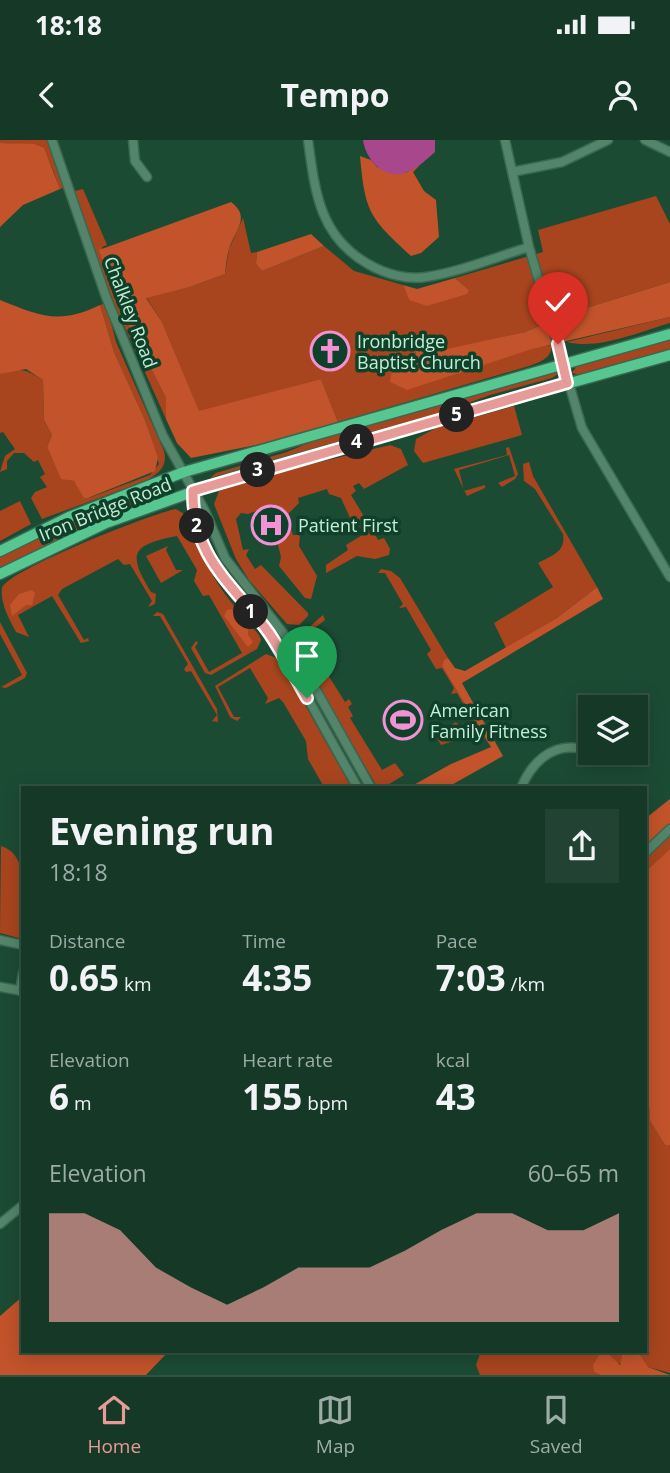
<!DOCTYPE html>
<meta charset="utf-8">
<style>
:root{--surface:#153827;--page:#224333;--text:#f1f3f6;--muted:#9daca7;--line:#345244;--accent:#e69b98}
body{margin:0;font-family:"Open Sans",sans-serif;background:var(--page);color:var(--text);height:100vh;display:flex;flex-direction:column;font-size:26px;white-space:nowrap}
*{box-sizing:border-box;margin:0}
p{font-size:23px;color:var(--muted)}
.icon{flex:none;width:38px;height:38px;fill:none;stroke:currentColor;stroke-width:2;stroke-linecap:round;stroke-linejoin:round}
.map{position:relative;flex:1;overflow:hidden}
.drawer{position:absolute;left:21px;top:646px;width:626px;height:567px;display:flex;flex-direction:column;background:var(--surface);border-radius:0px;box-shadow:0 4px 18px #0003,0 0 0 2px var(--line)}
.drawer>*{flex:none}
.fabs{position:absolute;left:578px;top:555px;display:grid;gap:14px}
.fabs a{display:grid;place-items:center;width:70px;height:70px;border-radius:0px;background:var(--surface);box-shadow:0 4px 18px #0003,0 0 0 2px var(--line);font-size:35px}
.pin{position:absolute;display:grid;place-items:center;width:60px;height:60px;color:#fff;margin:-72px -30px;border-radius:50% 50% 50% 0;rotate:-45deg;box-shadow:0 0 7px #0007}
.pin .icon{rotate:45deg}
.km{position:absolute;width:35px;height:35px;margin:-18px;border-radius:50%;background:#222;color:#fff;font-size:19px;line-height:35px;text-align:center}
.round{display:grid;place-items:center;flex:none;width:74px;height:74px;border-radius:0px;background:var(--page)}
.head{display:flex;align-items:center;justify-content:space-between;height:119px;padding:0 28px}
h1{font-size:38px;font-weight:700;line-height:52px}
.metrics{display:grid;grid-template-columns:repeat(3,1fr);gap:10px;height:119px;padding:7px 28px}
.metrics div{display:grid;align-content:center}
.metrics b{font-size:35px;font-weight:700}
.metrics small{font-size:19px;font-weight:400}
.metrics p{font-size:19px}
.chart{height:196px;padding:14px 28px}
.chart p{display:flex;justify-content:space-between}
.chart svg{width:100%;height:126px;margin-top:7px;fill:var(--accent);opacity:.7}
.status{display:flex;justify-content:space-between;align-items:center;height:49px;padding:0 35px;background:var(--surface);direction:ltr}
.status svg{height:19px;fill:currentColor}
header{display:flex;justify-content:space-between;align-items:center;height:91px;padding:0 28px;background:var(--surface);font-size:32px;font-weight:700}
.dock{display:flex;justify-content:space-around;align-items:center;height:98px;border-top:2px solid var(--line);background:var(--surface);font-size:19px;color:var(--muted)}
.dock a{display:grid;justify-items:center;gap:4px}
.dock .on{color:var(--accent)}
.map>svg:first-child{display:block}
.green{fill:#a8451f}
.forest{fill:#c2532a}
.water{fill:#a9478d}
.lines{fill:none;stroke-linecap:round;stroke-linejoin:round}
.minor-casing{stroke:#3a6851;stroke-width:11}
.major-casing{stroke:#3a6851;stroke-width:13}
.minor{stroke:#53856a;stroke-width:8}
.major{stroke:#57c791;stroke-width:10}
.route-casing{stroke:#fff;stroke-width:14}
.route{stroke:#e69b98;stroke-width:9}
.labels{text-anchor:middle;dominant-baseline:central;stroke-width:7;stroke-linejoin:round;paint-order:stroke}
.street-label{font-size:18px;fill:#c4eed5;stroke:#0f402a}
.poi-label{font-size:18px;fill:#c4eed5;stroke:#0f402a;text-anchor:start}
</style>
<div class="status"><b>18:18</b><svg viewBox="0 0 49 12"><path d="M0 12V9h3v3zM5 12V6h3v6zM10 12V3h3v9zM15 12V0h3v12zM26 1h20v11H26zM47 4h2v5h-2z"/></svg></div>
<header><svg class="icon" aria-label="back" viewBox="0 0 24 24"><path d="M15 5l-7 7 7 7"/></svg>Tempo<svg class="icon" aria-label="person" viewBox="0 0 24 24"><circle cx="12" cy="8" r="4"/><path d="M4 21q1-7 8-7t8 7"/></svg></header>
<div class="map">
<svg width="670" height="1235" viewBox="0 0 670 1235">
<rect width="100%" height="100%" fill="#1c4b34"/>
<path class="green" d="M0,0H48L66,47L60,49C45,7 46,5 0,3Z
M83,49L107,105L102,107L116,160L166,258V279L109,152L75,51Z
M656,56L670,84V142L570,173L525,192L447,210L416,203L415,223L552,205C551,219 540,222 529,226L338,282L321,239L199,272L162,182L146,157L190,147L225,134L229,109L243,78L251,113L257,112L256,124L262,131L324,106L354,131L403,145L409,160L469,150L455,138L543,112L538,90Z
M106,163L116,202L164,311C168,327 158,334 145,341L42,379L31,358L35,352L47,347L40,337L45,334L38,320L34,322L24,313H14L7,321V329L0,332L5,316L15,309L3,292L0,293V234C18,226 27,230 43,240L44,280L52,295L47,307L61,338L74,341L89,358L150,335L159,324L145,280L114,212L100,165Z
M670,177V183C638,192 600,210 567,202Z
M670,197V210L580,235L572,233L576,227Z
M555,231L558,234L552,238L490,255L429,277L210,338L216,333L287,312L342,289Z
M514,266L522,295L423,323L414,311L416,299L436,288Z
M390,305L401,309L408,325L364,349L359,343L353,346L356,351L351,355L365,378H372L368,382L378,400L384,398L390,409L389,415L375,419L357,416L326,433V425L348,410L346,405L364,394L355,379L351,380L341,358L329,354L327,349L298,358L299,363L287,375L293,395H300L299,406L317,436L311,459L305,458L279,426L281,417L277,401L284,399L274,364L248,374L241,373L236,379L243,410L249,409L246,415L255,429L261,425L308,473V476L299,485L287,484L249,440L236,419L214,364L219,351L275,333Z
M509,307L518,334L515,339L502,347L498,343L515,336L509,315L459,330L464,351L485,345V348L467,356L454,329L507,315L506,308Z
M529,322L533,336L597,447L557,478L506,508L494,483L553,447L538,423C552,415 566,412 563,394L535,349L524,341L523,324Z
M167,344L174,347L106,375L0,429V414L70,380Z
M20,361L31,384L0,401V371Z
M176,369L190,378C205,433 223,454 259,495L261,500L257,509L211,535L205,533L191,508L196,501L198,503L195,507L209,532L242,513L209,455L203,456L194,441L197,430L177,396C130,405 128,414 151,452L156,454L155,464L148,467L152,461L130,424L124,425L118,419L62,449L58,455L84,500L88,498L89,501L81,503L52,456L18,475L29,497L16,492C9,479 0,463 2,448C8,430 153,373 176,369Z
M168,406L166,410L176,430H183L161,443L146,416Z
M381,429L391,431L400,438L448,518L442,526L491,607L474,582L469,583L471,576L467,570L461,571L465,567L457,553L451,554L454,548L442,528L436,529L427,514L431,510L406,467L399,468L403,464L385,433H378Z
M157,472L163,474L217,569L218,582L212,581L217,575L191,531L186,532L184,529L188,524L160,476H153Z
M323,475L325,480L312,490L313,498L308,503L316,516L323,515L318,519L345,562L349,559L352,564L348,567L353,576L350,578L382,630L395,623L404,635L386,646L376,645L297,508L299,496Z
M0,482L27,533L25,538L6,548L1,547L22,535L0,494Z
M266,514L279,519L351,647H324L308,619L306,601L283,562L279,558L265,564L268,558L250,528L218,547L234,577H241L237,581L230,577L215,546Z
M456,582L466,597L441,605L435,595Z
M670,693V709L646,731V716Z
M1,706C34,716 23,772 23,799L0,793Z
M646,968L651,969L650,981L665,1005H670V1233L648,1227L638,1211H646Z
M481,1211H623V1222L618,1224L610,1215L594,1232L600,1235H480L476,1225Z"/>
<path class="forest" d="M0,3L34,4L44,8L60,49L23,65L0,87Z
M360,16L371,20L377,27L405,33L420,25L413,32L424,51L436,60L439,97L421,113L411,116C370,78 365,73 360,16Z
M231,62C250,76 237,88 230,106C227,114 226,125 225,134L190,147L146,158L162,182L199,271L321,239L338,282L266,303L191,318L177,303L166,279V258L116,160L99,110Z
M311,94L324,106L262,131L256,124L257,112Z
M455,138L469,150L467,154L427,166L409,160L403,145L417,149Z
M670,142V177L532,209L407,250L390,242L392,229L415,223L416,202L446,198L447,209L525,192L570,173Z
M0,160C40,176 59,185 100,165L114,212L145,280L158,318L155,331L88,358H84L74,341L61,339L47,307L52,295L44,280L43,240L26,229L0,234Z
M597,447L603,459L462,543L503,616L448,647H410L451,624L491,607L442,526L444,520L448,518L455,528L465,531L557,478Z
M32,450L35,453L32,465H26L12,476L10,465L19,454Z
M232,469L248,487V495L253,502L248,507L224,476L227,470Z
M670,659V683L646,706V678Z
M670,709V1005H665L650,981V969L646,968V731Z
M23,1156V1211H169L146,1235H0V1176Z
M623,1211H638L648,1227L670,1235H600L594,1232L593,1225L601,1212L610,1215L620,1225Z"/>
<path class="water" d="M363,0H435V12C427,19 418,28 407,32C386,41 366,21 363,0Z"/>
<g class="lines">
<defs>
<path id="minor" d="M52,0L106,157L163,296L205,371L225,418L287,498L371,648
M133,0L135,21L147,37
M308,0C315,51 319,96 368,124C385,134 407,140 426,137C460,132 496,117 529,107
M505,0L529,107L582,288L670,437
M645,0L670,12
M512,32L562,22L608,0
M193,354C192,424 243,451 276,504C305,551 330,600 358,648
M521,648C531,624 550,604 578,608
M646,712L670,689
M0,800L23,805
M0,847L23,851
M20,851L23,833
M0,1084L23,1065"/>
<path id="major" d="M0,411L69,377L184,332L670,194
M0,434L106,383L234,337L670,215"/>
</defs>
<use href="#minor" class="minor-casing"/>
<use href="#major" class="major-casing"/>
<use href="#minor" class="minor"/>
<use href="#major" class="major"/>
</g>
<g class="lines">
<defs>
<path id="route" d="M307,558C295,537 283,514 269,493C233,444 192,418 193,351L567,243L558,204"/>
</defs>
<use href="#route" class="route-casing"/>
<use href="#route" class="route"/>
</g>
<defs>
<symbol id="church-ring" viewBox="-11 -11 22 22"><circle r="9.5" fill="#0f402a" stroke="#f391d5" stroke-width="1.5"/><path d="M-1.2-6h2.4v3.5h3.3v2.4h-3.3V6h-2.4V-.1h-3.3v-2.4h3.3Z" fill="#f391d5"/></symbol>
<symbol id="hospital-ring" viewBox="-11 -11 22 22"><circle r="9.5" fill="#0f402a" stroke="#f391d5" stroke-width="1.5"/><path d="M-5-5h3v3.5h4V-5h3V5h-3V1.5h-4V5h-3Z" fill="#f391d5"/></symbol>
<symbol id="stadium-ring" viewBox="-11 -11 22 22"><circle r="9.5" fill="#0f402a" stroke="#f391d5" stroke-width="1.5"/><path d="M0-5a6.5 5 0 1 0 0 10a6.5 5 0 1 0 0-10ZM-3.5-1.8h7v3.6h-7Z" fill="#f391d5"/></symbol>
</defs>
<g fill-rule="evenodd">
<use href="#church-ring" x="308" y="189" width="44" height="44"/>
<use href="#hospital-ring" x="249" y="363" width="44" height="44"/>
<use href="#stadium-ring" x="381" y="558" width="44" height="44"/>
</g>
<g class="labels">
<g class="street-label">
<text transform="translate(131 172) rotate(69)">Chalkley Road</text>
<text transform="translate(105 369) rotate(-22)">Iron Bridge Road</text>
</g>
<g class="poi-label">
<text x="357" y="201">Ironbridge<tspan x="357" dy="21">Baptist Church</tspan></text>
<text x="298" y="385">Patient First</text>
<text x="430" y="570">American<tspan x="430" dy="21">Family Fitness</tspan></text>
</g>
</g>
</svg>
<div class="fabs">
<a><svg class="icon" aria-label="layers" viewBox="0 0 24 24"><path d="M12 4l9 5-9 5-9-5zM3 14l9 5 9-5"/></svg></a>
</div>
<div class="pin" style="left:307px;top:558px;background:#1e9e55"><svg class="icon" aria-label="arrive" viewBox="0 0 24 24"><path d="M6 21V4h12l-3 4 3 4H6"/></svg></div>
<div class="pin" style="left:558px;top:204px;background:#d93025"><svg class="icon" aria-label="check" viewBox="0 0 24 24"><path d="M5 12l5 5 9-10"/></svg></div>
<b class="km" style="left:251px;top:472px">1</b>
<b class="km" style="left:197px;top:386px">2</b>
<b class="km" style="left:258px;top:330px">3</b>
<b class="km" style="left:357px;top:302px">4</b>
<b class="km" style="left:457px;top:275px">5</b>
<section class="drawer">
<div class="head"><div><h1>Evening run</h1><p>18:18</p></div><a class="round"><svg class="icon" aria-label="share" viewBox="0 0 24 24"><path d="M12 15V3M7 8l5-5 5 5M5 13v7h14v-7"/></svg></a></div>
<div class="metrics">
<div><p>Distance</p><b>0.65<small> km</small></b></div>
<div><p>Time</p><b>4:35</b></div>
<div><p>Pace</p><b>7:03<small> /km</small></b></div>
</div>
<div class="metrics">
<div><p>Elevation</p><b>6<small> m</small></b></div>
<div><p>Heart rate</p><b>155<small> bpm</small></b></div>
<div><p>kcal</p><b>43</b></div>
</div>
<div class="chart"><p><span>Elevation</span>60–65 m</p>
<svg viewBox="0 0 160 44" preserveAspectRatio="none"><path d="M0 44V6L10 6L20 12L30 25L40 32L50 38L60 32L70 25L80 25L90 25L100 19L110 12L120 6L130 6L140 12L150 12L160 6V44z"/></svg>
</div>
</section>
</div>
<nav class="dock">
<a class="on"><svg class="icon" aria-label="home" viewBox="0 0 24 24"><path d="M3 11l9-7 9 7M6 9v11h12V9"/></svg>Home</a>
<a><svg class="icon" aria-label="map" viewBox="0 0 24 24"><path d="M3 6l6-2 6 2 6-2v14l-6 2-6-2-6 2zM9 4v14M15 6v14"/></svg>Map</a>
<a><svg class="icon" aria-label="saved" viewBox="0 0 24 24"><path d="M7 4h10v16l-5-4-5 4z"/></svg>Saved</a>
</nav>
